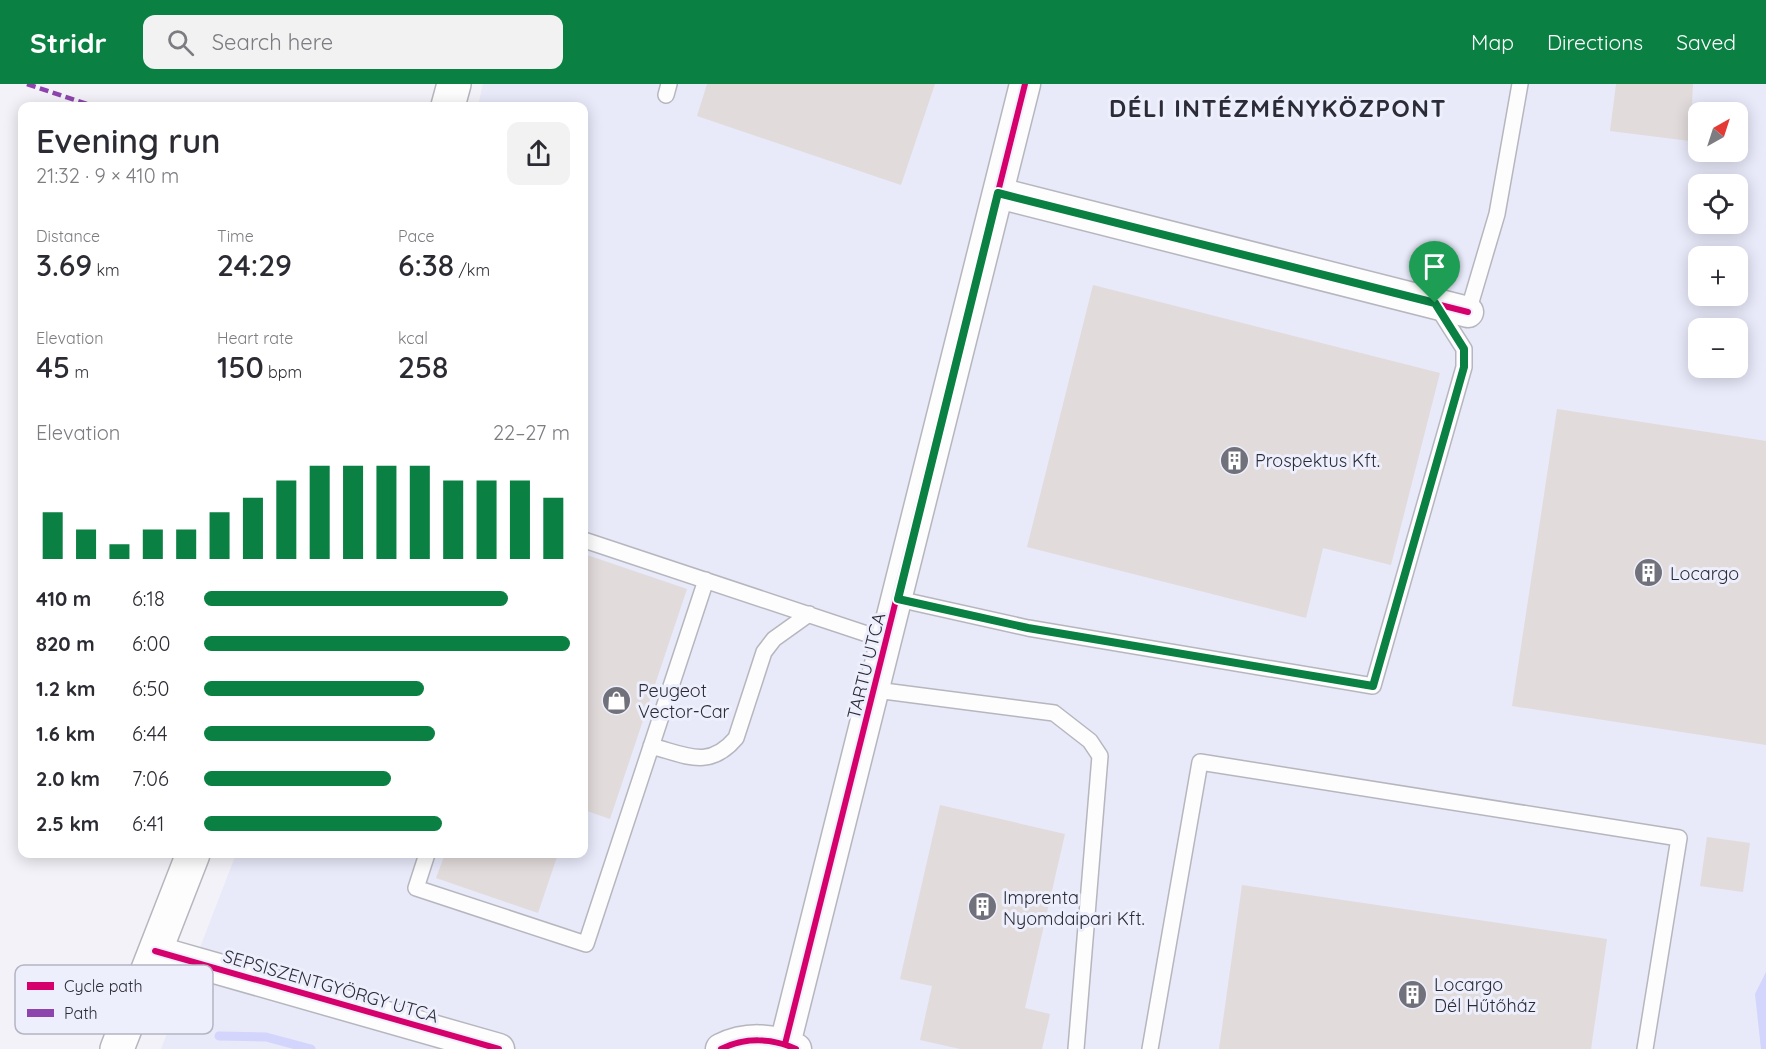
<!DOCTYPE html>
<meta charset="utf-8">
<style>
:root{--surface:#fff;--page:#f2f2f3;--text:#2b2b33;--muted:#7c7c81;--accent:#0b8043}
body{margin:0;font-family:Quicksand,sans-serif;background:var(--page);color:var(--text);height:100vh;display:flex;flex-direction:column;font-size:22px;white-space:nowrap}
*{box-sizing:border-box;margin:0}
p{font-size:20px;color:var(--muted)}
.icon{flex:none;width:33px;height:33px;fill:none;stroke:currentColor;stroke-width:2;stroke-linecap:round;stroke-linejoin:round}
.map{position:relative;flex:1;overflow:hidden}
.details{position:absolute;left:18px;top:18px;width:570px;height:756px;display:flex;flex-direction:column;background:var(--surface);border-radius:12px;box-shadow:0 3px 15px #0003}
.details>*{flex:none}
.needle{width:39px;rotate:39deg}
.tools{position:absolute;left:1688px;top:18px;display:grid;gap:12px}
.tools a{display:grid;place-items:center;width:60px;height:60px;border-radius:12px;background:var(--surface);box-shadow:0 3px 15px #0003;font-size:30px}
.pin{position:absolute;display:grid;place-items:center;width:51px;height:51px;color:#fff;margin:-62px -26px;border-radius:50% 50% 50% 0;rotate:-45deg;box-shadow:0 0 6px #0007}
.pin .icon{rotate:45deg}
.round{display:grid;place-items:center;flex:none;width:63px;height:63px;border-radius:12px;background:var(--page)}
.overview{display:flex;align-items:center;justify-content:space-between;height:102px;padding:0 18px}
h1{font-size:33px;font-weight:600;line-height:45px}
.figures{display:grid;grid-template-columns:repeat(3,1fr);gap:9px;height:102px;padding:6px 18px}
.figures div{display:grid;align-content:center}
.figures b{font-size:30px;font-weight:600}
.figures small{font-size:16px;font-weight:400}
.figures p{font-size:16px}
.chart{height:168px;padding:12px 18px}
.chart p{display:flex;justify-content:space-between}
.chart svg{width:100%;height:108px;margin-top:6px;stroke:var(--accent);stroke-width:6}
ul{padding:0 18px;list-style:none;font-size:20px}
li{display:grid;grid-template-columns:96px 72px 1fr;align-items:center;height:45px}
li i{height:15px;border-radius:8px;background:var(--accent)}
header{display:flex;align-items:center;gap:36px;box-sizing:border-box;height:84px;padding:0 30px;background:var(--accent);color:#fff}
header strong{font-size:28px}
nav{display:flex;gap:33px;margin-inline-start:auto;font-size:21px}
.search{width:420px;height:54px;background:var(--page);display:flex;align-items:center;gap:15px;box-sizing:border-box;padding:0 21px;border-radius:12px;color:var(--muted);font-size:22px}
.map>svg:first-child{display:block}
.built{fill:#e8e9f9;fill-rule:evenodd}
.water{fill:#d3d5fc}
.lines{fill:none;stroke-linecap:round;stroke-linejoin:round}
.stream{stroke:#d3d5fc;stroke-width:9}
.building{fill:#e2dbdb}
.service-casing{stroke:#b6b6be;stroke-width:18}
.minor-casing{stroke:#b6b6be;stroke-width:33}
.primary-casing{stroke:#b6b6be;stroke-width:36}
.service{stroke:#fdfdfe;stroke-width:15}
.minor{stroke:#fdfdfe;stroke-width:30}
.primary{stroke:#fdfdfe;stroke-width:33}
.quiet{stroke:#8e44ad;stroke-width:4.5;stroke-dasharray:9 4.5;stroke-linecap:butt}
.cycleway-casing{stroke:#eeeffc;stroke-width:10}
.cycleway{stroke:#d6006c;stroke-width:6}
.route-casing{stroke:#fff;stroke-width:12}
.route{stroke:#0b8043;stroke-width:8}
.labels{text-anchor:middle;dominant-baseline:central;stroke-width:6;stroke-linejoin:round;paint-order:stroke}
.poi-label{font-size:18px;fill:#2c2c39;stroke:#eeeffc;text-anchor:start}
.street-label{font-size:18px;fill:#2c2c39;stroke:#eeeffc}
.district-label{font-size:24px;font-weight:bold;letter-spacing:1.5px;fill:#2c2c39;stroke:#eeeffc}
.key{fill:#eeeffc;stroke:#b4b4c2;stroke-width:1.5}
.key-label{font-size:16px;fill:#2c2c39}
</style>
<header>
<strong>Stridr</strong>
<div class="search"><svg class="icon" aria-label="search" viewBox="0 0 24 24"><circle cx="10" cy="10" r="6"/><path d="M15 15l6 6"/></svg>Search here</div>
<nav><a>Map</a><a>Directions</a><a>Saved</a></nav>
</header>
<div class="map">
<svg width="1766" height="965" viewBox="0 0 1766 965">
<rect width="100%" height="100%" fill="#f2f2f8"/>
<path class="built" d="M483,0H1766V965H161L236,770H584V22H478ZM1698,28H1737V68H1698ZM1698,100H1737V140H1698ZM1698,172H1737V212H1698ZM1698,244H1737V284H1698Z"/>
<path class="water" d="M1766,888V965H1761L1755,910Z"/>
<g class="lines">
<path class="stream" d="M219,952L266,953L311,965"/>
</g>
<path class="building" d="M707,0H935L901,101L697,32Z
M1616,0H1693L1690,57L1610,47Z
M1093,201L1440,289L1391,481L1323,464L1306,534L1027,463Z
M1557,325L1766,357V661L1512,622Z
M584,470L687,505L610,735L584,726Z
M940,721L1065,750L1025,924L1050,930L1042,965H960L920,956L932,902L900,895Z
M1707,753L1750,759L1743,808L1700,802Z
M445,770H558L538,829L436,794Z
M1242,801L1607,855L1591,965H1219Z"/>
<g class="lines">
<defs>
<path id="service" d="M666,11L669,0
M1468,228L1497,130L1520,0
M584,456L888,557
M898,515L1028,544L1373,602L1464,283V265L1436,221
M876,606L1054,629L1090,657L1100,672L1076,965
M651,662C686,671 709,686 736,654L764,568L774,555L809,530
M427,770L416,804L586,860L706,496
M1150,965L1200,678L1679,754L1645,965"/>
<path id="minor" d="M998,109L1468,228
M155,867L499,965
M785,960L1025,0
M721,965C745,953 772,954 796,965"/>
<path id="primary" d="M448,22L454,0
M117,965L193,770"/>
</defs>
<use href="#service" class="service-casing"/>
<use href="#minor" class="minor-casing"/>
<use href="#primary" class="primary-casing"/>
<use href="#service" class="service"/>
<use href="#minor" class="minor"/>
<use href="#primary" class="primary"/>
<path class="quiet" d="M27,0L93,22"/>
<defs>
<path id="cycleway" d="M998,109L1468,228
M155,867L499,965
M785,960L1025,0
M721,965C745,953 772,954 796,965"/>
</defs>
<use href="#cycleway" class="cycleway-casing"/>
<use href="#cycleway" class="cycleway"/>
</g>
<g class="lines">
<defs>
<path id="route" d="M998,109L1435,219L1464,265V283L1373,602L1028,544L898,515Z"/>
</defs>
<use href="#route" class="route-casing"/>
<use href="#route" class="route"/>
</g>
<defs>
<symbol id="building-disc" viewBox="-11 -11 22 22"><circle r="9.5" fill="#71717c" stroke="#eeeffc"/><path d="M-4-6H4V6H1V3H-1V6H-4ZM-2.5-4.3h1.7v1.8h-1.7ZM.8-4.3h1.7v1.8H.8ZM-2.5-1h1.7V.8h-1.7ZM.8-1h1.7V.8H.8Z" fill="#fff"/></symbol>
<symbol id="shop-disc" viewBox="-11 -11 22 22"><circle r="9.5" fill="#71717c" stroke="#eeeffc"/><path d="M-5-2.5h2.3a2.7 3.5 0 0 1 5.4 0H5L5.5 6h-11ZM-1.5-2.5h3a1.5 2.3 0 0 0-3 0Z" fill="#fff"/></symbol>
</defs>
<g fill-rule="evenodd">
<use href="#building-disc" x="1218" y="360" width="33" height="33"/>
<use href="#building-disc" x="1632" y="472" width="33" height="33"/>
<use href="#shop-disc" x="600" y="600" width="33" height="33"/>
<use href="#building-disc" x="966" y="806" width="33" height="33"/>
<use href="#building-disc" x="1396" y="894" width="33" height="33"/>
</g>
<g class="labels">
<g class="poi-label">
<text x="1255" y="376">Prospektus Kft.</text>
<text x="1670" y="489">Locargo</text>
<text x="638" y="606">Peugeot<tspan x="638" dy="21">Vector-Car</tspan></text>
<text x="1003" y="813">Imprenta<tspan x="1003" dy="21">Nyomdaipari Kft.</tspan></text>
<text x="1434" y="900">Locargo<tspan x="1434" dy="21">Dél Hűtőház</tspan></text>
</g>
<g class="street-label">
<text transform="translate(866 582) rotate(-76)">TARTU UTCA</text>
<text transform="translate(331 902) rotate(16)">SEPSISZENTGYÖRGY UTCA</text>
</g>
<g class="district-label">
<text x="1278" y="24">DÉLI INTÉZMÉNYKÖZPONT</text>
</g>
</g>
<rect x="15" y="881" width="198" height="69" rx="9" class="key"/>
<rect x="27" y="898" width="27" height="8" fill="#d6006c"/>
<rect x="27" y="925" width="27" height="8" fill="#8e44ad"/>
<g class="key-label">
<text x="64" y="908">Cycle path</text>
<text x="64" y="935">Path</text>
</g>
</svg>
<div class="tools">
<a><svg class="needle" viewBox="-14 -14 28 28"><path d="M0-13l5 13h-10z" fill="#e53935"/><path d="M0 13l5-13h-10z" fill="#7c7c81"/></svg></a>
<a><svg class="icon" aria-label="locate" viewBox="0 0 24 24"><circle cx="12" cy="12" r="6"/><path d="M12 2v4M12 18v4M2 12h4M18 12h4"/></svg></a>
<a>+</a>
<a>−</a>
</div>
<div class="pin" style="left:1435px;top:219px;background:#1e9e55"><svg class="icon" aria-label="arrive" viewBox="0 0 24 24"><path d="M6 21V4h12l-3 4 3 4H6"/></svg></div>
<section class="details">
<div class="overview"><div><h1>Evening run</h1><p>21:32 · 9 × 410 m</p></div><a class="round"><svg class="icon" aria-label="share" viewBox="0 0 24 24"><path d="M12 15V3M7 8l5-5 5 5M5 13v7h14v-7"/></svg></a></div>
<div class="figures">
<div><p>Distance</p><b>3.69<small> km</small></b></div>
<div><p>Time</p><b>24:29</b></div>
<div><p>Pace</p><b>6:38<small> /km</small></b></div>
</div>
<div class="figures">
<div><p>Elevation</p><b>45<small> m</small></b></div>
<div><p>Heart rate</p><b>150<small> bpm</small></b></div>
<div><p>kcal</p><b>258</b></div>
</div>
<div class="chart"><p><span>Elevation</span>22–27 m</p>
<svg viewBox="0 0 160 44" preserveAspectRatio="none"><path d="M5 44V25M15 44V32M25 44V38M35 44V32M45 44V32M55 44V25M65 44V19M75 44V12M85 44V6M95 44V6M105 44V6M115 44V6M125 44V12M135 44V12M145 44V12M155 44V19"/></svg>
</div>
<ul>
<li><b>410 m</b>6:18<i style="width:83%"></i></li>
<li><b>820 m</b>6:00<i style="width:100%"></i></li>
<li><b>1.2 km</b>6:50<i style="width:60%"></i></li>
<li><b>1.6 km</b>6:44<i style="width:63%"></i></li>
<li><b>2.0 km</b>7:06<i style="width:51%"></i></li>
<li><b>2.5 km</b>6:41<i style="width:65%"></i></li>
</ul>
</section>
</div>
